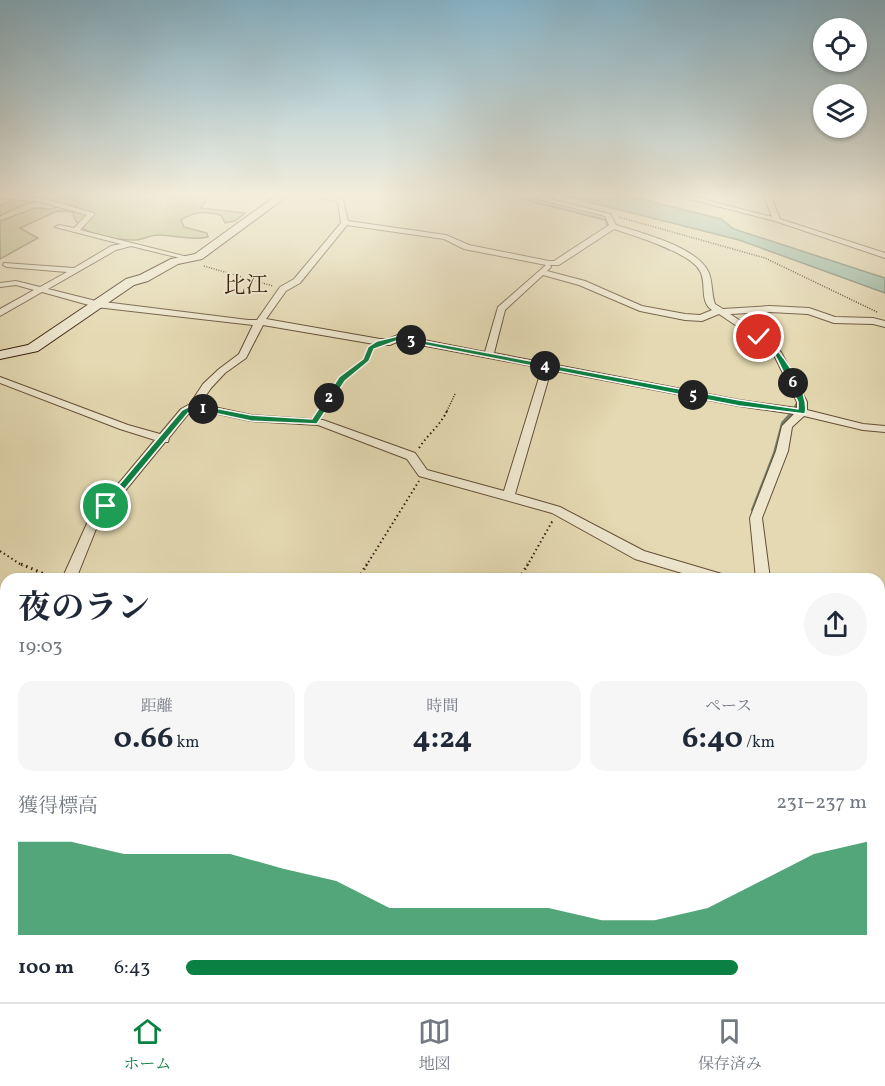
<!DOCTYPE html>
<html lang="ja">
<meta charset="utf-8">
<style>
:root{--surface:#fff;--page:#f6f6f7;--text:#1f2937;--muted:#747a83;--line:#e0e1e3;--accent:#0b8043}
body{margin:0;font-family:Vollkorn,"Noto Serif JP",serif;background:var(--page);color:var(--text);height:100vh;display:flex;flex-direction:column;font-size:22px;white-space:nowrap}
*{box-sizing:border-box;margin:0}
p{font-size:20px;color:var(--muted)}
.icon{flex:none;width:33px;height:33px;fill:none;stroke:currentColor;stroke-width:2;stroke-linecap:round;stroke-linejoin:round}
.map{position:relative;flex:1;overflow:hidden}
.side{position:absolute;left:0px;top:573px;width:885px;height:429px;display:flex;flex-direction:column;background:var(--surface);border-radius:18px 18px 0 0;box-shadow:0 2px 4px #0004}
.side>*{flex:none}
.tools{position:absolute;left:813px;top:18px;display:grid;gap:12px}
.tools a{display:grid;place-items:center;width:54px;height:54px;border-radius:50%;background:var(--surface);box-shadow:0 2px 4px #0004;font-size:30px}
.pin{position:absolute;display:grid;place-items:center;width:51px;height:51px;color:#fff;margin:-26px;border:3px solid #fff;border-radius:50%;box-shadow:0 2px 6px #0007}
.km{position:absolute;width:30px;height:30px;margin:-15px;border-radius:50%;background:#222;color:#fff;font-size:16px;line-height:30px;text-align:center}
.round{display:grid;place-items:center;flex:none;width:63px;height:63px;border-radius:32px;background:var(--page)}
.headline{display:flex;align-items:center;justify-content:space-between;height:102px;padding:0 18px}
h1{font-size:33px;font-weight:700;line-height:45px}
.metrics{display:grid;grid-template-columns:repeat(3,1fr);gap:9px;height:102px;padding:6px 18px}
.metrics div{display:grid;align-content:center;border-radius:15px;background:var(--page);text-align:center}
.metrics b{font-size:30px;font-weight:700}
.metrics small{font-size:16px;font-weight:400}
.metrics p{font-size:16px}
.chart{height:168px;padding:12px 18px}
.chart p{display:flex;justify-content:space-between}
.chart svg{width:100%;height:108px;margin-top:6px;fill:var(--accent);opacity:.7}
ul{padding:0 18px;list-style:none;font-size:20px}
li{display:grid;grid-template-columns:96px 72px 1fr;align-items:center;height:45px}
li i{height:15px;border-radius:8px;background:var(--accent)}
.dock{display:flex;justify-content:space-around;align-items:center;height:84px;border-top:2px solid var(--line);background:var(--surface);font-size:16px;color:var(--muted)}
.dock a{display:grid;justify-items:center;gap:3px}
.dock .current{color:var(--accent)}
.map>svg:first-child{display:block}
.green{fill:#babe88;stroke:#7a6e4b;stroke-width:1.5}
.water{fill:#96bba8;stroke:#717d6a;stroke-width:1.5}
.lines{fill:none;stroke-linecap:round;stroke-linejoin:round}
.stream-far3{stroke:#717d6a;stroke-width:2}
.stream-far2{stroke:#717d6a;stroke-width:3}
.stream-far1{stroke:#717d6a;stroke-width:4}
.stream{stroke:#717d6a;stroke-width:6}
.street-casing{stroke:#644e37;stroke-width:2}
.secondary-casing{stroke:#391f0e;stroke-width:2}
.primary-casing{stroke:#391f0e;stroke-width:2}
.path-far3{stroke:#391f0e;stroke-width:1.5;stroke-dasharray:1 1.5;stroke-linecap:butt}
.path-far2{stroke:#391f0e;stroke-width:2;stroke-dasharray:1.5 3;stroke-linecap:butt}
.path-far1{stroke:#391f0e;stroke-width:3;stroke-dasharray:1.5 4;stroke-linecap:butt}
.path{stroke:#391f0e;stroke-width:4;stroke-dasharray:2 4.5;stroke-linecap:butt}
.street{fill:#ede6cd;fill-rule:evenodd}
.secondary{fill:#ede6cd;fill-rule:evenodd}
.primary{fill:#e2bc79;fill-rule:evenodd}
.route{fill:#0b8043;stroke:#fff;stroke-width:1.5}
.labels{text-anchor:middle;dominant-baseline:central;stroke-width:4.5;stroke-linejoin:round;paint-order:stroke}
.far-quarter-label{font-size:22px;fill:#391f0e;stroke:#ede6cd}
</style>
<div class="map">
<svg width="885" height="1002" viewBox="0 0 885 1002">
<rect width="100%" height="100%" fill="#e4d9b2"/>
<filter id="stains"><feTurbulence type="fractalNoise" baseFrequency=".00333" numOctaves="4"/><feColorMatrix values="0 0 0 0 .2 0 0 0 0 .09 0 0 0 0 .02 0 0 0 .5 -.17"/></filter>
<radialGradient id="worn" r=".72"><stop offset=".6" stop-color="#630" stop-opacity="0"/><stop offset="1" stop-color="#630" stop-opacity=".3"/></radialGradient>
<path class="green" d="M4,195H209L201,208L245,213L235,221L225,223L221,215C206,211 195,211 181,220L184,227L207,233L208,237C190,241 176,235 158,235C150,235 143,240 135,240C116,240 75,236 73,212L57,211L20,228L38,238L0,259V221L35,208L51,209L61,206C44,193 17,207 0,216V205L17,199L13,196Z"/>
<path class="water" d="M561,195H625L721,219L734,229L885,278V293L739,240Z"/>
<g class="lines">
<path class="stream-far3" d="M519,198L606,220L607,225L612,228
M655,243L670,250"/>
<path class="stream-far2" d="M792,413L798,402"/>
<path class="stream-far1" d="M753,510L775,453L783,423L794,411"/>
<path class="stream" d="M879,949L885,956"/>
<defs>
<path id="street" d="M0,195L41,198L94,213V215L80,230L196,259L192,261L131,246L116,250L48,289L96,301L248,320H257L280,287L294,279L341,223L338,202L314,195H326L343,200L348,221L446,235L469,245L549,261H554L609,225L605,216L521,195H534L610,214L616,225C641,233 695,246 708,271C713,281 711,293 715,304L723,309L770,306L809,308L835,317L873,318L885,321V327L873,324L834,323L808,314L770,312L730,314L762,335L781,352L807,402V410L863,424L885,426V432L863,430L804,416L792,427L788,451L762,518L770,579H756L750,518L776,451L782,426L794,414L739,406L551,370L515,494L560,507L644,551L725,575L727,579H702L635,559L552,513L419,476L407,459L318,425L251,421L195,409L189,413L169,438L168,442H165L98,524L76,579H62L89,519L155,440L120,429L0,383V377L128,425L160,434L181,409L190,404L203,384L219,369L239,354L253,325L96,307L42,292L0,316V309L34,290L16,285L0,287V283L16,281L40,287L67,272L7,267L3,265L4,263L74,268L111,246L121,244L55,227L59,225L74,228L87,215L41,202L0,198ZM347,225L444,239L464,249L546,265L498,307L485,352L398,335L388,339H380L266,319L286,291L300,283ZM614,229C634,236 690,252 700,271C707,284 699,301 712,310L700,315L685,314L642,306L585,281L547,271L551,267L550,265H559ZM543,275L579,285L640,311L685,320L702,321L719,314L756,339L774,355L797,402V408L739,400L494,353L505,310ZM263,325L380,345H390L399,341L542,368L504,491L427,470L415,453L323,420L251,415L200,404L211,388L225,373L246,358Z
M674,195H686L772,217L764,195H770L780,219L885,253V258L775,221Z
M879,635L885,637V649L879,647Z
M6,648V664L0,667V651Z"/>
<path id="secondary" d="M277,195H289L202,259L178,264L148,281L134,285L38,351L0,359V351L28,345L126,279L140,275L171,259L195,254Z"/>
<path id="primary" d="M0,806L6,808V836L0,834Z
M475,996H523L525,1002H478Z"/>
</defs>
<use href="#street" class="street-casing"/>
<use href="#secondary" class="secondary-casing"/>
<use href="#primary" class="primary-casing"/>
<path class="path-far3" d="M619,217L765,258L877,312
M204,266L273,286
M320,413L342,379L366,360L370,349
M446,413L455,394"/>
<path class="path-far2" d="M319,414L321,411
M419,448C428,434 440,426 447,411
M0,551L23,566
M366,566L419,481
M527,566L553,520"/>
<path class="path-far1" d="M21,564L56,579
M358,579L367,564
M519,579L528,564"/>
<path class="path" d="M228,1002L232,996
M455,1002L461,996"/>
<use href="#street" class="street"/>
<use href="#secondary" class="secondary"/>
<use href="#primary" class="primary"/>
</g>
<linearGradient id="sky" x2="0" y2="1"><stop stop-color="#87b7ce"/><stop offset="0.58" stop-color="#f3eedc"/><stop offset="1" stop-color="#f3eedc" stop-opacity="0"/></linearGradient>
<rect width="885" height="336" fill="url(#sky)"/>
<path class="route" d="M759,335C779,344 811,393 805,414L739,406L399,340L374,349L369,361L345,381L317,424L251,421L195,409L188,413L109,508L101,506L182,410L194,404L251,415L312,419L339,377L363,359L368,347L377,341L398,336L739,400L798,409V402L775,355L757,338Z"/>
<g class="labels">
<g class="far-quarter-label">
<text x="246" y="286">比江</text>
</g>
</g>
<rect width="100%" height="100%" filter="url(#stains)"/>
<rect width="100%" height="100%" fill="url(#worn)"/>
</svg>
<div class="tools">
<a><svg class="icon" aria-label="locate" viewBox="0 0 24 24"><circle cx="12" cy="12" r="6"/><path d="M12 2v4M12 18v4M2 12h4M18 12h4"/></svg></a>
<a><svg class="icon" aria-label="layers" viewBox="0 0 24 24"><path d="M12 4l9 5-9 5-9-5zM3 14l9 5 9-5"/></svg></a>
</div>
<div class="pin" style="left:106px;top:506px;background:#1e9e55"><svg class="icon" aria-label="arrive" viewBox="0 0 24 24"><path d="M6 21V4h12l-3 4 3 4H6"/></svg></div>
<div class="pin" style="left:759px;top:337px;background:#d93025"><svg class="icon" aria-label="check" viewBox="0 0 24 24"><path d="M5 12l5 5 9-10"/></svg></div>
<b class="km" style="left:203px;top:409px">1</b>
<b class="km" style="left:329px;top:398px">2</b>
<b class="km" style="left:411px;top:340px">3</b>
<b class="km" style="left:545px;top:366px">4</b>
<b class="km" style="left:693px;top:395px">5</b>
<b class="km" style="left:793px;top:383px">6</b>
<section class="side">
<div class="headline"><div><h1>夜のラン</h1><p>19:03</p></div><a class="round"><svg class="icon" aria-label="share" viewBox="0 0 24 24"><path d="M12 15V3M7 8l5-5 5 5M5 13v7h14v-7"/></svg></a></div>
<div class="metrics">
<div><p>距離</p><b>0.66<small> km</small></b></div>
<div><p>時間</p><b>4:24</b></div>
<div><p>ペース</p><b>6:40<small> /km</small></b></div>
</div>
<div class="chart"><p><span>獲得標高</span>231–237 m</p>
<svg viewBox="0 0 160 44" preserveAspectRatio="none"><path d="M0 44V6L10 6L20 11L30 11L40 11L50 17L60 22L70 33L80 33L90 33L100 33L110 38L120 38L130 33L140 22L150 11L160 6V44z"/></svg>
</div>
<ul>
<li><b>100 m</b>6:43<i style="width:81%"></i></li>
</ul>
</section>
</div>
<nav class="dock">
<a class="current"><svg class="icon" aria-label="home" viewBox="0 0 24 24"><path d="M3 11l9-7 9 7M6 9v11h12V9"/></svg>ホーム</a>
<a><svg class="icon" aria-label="map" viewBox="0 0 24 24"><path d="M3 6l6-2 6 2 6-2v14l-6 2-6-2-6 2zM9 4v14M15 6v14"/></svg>地図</a>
<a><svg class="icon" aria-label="saved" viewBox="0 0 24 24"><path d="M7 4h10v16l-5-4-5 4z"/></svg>保存済み</a>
</nav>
